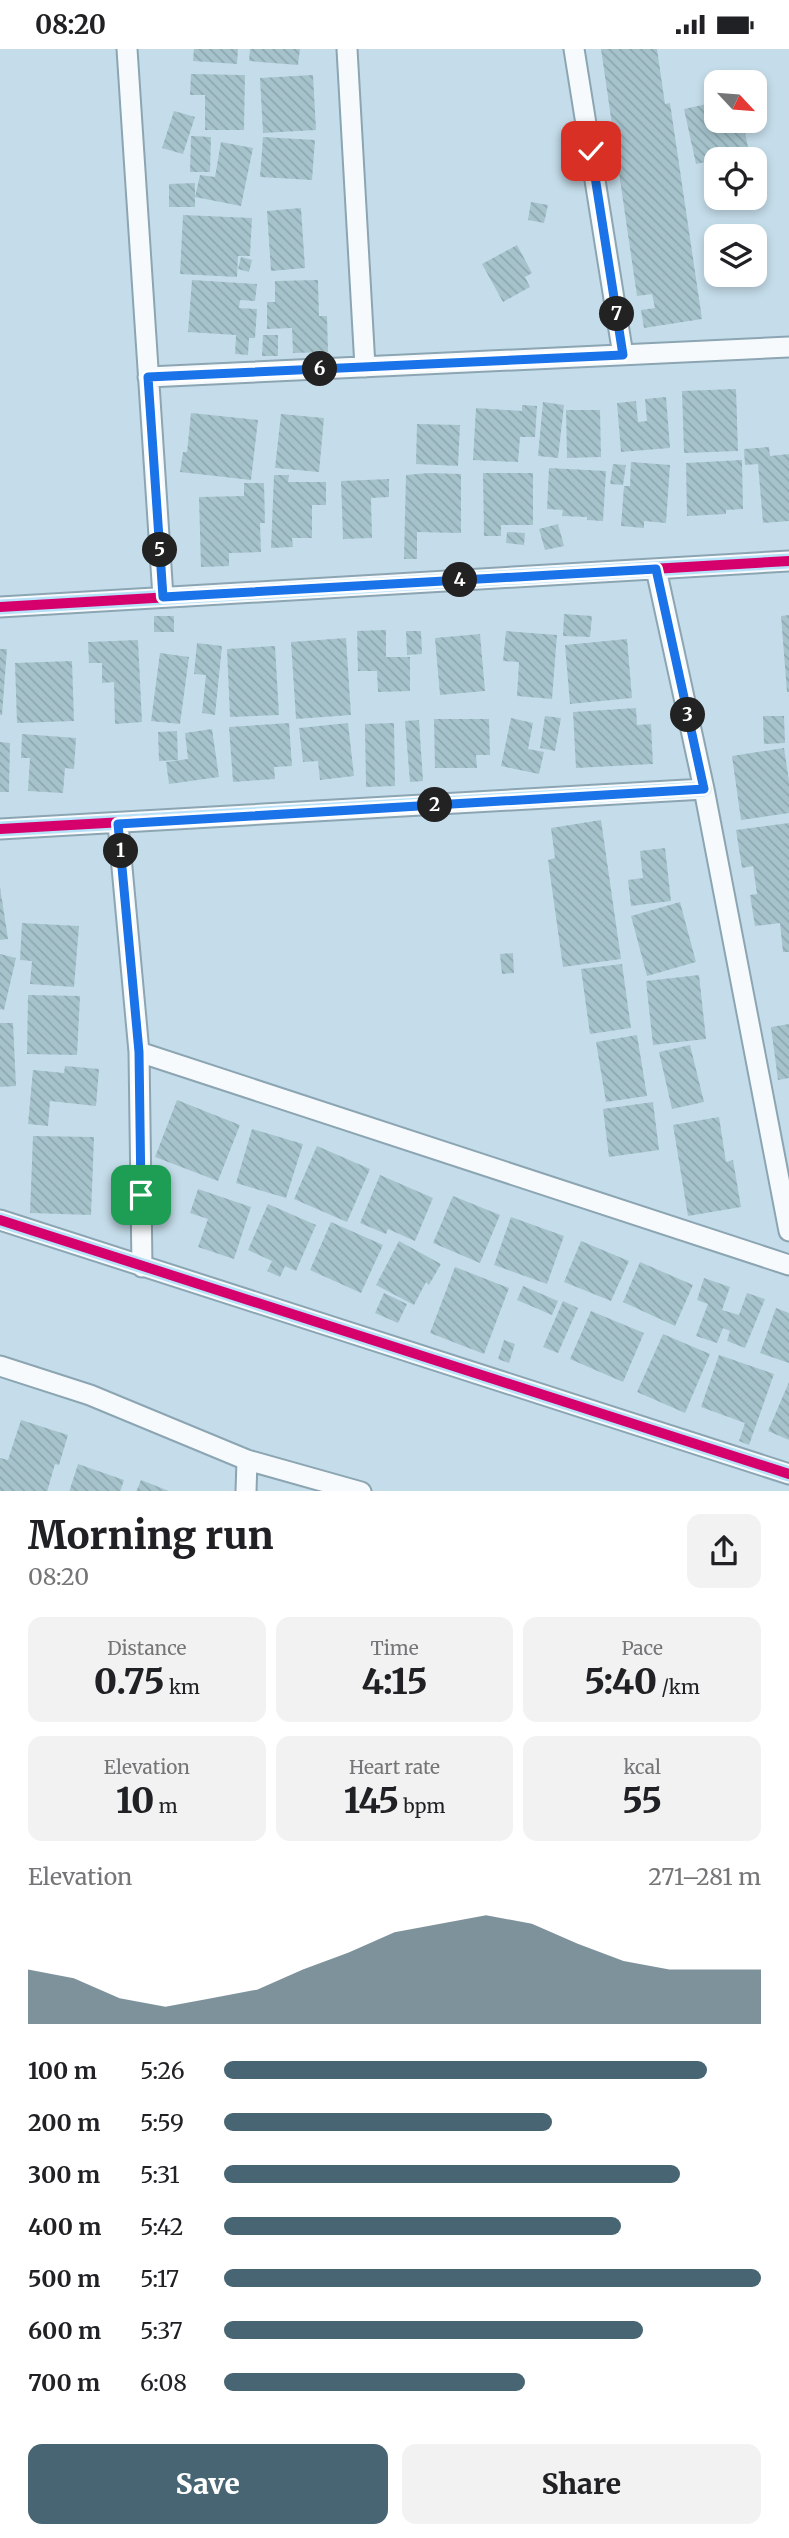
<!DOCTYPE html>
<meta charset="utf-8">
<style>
:root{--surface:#fff;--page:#f2f2f2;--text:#202124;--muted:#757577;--accent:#486573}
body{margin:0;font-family:Merriweather,serif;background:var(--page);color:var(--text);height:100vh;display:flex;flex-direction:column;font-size:26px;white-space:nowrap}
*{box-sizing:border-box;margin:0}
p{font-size:23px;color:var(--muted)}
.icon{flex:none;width:38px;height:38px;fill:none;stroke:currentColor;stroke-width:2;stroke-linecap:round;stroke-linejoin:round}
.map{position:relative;height:1442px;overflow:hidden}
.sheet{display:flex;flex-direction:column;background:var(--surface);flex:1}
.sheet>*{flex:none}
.needle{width:46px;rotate:116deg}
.controls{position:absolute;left:704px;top:21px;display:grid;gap:14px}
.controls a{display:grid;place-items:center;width:63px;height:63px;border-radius:14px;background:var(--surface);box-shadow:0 4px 10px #0003;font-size:35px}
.pin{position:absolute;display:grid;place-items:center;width:60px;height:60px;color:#fff;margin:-30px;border-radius:14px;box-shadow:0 4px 10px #0006}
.km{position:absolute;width:35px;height:35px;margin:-18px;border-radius:50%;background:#222;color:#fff;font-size:19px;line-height:35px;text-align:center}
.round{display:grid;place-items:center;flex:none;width:74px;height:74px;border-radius:14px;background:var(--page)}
.summary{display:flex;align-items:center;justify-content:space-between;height:119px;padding:0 28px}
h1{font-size:38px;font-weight:800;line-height:52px}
.metrics{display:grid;grid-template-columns:repeat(3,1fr);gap:10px;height:119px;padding:7px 28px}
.metrics div{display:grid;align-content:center;border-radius:14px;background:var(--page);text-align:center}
.metrics b{font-size:35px;font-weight:800}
.metrics small{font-size:19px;font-weight:400}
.metrics p{font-size:19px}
.chart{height:196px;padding:14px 28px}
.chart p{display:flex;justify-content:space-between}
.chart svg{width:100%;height:126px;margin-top:7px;fill:var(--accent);opacity:.7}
.cta{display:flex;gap:14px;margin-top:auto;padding:14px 28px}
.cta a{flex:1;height:80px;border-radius:14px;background:var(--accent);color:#fff;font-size:28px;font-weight:800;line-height:80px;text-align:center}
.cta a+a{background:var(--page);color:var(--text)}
ul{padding:0 28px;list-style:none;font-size:23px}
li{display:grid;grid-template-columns:112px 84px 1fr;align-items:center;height:52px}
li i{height:18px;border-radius:9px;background:var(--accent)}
.status{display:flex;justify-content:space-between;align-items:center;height:49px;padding:0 35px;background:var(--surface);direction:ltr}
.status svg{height:19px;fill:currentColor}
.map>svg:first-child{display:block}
.building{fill:url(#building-back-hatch)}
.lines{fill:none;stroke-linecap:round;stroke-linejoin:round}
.minor-casing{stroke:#8ca5b2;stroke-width:23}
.minor{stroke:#f6fafc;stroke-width:19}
.cycleway-casing{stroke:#b6e1f9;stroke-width:15}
.cycleway{stroke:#d6006c;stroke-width:10}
.route-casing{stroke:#fff;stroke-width:14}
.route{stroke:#1a73e8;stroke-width:9}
</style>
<div class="status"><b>08:20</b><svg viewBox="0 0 49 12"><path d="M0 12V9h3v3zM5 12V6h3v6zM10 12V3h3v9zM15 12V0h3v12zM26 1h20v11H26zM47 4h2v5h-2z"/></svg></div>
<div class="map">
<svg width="789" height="1443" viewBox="0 0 789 1443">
<defs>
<pattern id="building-back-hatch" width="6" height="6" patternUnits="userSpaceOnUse" patternTransform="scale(1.75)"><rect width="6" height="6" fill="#a6c3cc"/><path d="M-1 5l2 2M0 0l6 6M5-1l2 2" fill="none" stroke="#8da7b0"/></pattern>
</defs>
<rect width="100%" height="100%" fill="#c5ddea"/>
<path class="building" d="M194,0H238L237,15L193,12Z
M250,0H300L298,16L249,12Z
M601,0H657L665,55L670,54L702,270L644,279L641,261L655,259L652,245L637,247Z
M191,25L245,26L244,81H205V46H190Z
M313,26L316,81L263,84L260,29Z
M716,53V72H743L749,104L696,115L684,60Z
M174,62L195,68L183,105L162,99Z
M191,87L211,88L210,123H190Z
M263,88L315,91L312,131L260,128Z
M221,93L253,99L241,157L195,148L200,126L215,128Z
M195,134V158H169V135Z
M531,153L548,156L544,174L528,171Z
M301,159L305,219L271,222L267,162Z
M183,166L252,169L250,207H238L237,228L180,225Z
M517,196L532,224L525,228L530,238L503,253L482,215Z
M241,208L252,211L249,223L238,220Z
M192,231L257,235L255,252L240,251L239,259L257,260L255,289H249L248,306L235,305L236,286L188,283Z
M318,231L319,267H327L328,303L293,304L292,279L267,280V253H275V232Z
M263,286H278V307H262Z
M736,340L738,402L684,404L682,342Z
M666,348L670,399L621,403L617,354L636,352L638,373L647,372L645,350Z
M543,353L564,356L558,409L538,407Z
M522,356L537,357L535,388H520L518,413L473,411L476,359L522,362Z
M566,361H600L601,408L567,409Z
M191,364L258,371L251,431L180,423L183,403H187Z
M281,365L324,369L319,423L275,419Z
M417,375L460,376L458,417L416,415Z
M769,398L770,407L789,405V472L763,474L758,415L745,416L744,400Z
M742,411L743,460L726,461V465L687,467L686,414Z
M631,413L670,416L666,474L644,472V479L621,477L624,437H630Z
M613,415L626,416L623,436L610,435Z
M549,419L606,422L603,472L587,471V468L562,467L563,461L547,460Z
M429,424L461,425V484L417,483V510H404L406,426Z
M483,424H533V476H501V487H484Z
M274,426H289L288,433H326V456H312V489H292L293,498L271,499Z
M389,430V448L371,449L372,489L343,490L341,432Z
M244,434H264L265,474H260L261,503L229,504V517L201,518L199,448L244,447Z
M558,475L564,497L545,501L539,480Z
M507,483L525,484L524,496L506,494Z
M564,565L592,567L590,588L563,587Z
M789,566V643H787L781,567Z
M154,567H174V583H154Z
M386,581V608H410V642L378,643L377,622H358L357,582Z
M406,582H421L422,605L407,606Z
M506,582L557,586L552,650L517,647L519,613L503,612Z
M480,585L485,642L440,646L435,589Z
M346,589L351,666L296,670L291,593Z
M627,590L632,649L570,655L565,596Z
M138,591L142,673L115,675L114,633L102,634V614H89L88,593Z
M197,594L222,597L215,666L202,664L206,626L194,625Z
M275,597L279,666L230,668L227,600Z
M0,600H7L2,666H0Z
M160,604L189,608L180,675L151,672Z
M72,612L74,672L17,674L15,614Z
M636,659L637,676L651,675L653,715L576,719L573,663Z
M545,667L561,669L555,702L540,699Z
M763,667H784L785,694L764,695Z
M511,669L533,674L528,700L544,703L539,725L501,717Z
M434,670H489L490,706H476L477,719H435Z
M419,671L423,732L410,733L405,672Z
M289,674L292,717L274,718L275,730L233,733L229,678Z
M348,674L354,727L320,731L318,712L303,713L299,679Z
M394,674L395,737L366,738L365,675Z
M212,680L219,728L169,735L166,713L188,710L185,684Z
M177,682L178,711L159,712L158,683Z
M22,685L76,689L74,720L65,719L63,744L28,742L30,709H21Z
M0,693L10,694L9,743H0Z
M784,699L789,732V764L741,771L732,707Z
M601,771L621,910L563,918L548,811L555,809L551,779Z
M789,774V903H783L780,874L755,877L750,846L757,845L753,817L742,819L736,781Z
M665,799L671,852L631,857L628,831L643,829L640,802Z
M0,838L8,890L0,891Z
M680,853L696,913L647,927L631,867Z
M22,874L79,877L74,938L30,935L32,912L20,911Z
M513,904L514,924L502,925L500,905Z
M0,905L16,909L4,961L0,960Z
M622,915L631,979L590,985L581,920Z
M699,926L706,990L653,996L646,932Z
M28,946L80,947L77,1006L27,1005Z
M0,974H13L16,1037L0,1038Z
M789,975V1029L778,1031L771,978Z
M637,986L647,1047L606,1053L596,993Z
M690,996L704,1053L672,1060L659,1003Z
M65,1017L99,1020L96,1057L50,1052L48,1077L28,1075L33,1021L64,1024Z
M177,1051L240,1076L218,1132L155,1108Z
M653,1053L659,1101L609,1108L603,1060Z
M719,1068L726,1113L733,1111L741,1158L688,1167L673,1076Z
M252,1080L303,1095L286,1149L236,1134Z
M33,1087L94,1088L91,1166L30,1164Z
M317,1097L370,1120L347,1173L294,1150Z
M380,1126L433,1149L415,1192L388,1180L386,1185L360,1174Z
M198,1140L251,1158L234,1210L198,1198L208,1170L190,1164Z
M453,1147L500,1166L480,1214L433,1194Z
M268,1155L316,1176L296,1222L285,1217L280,1228L267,1222L272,1212L248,1201Z
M511,1168L564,1187L547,1235L494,1216Z
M331,1173L383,1196L361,1244L310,1221Z
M399,1192L441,1215L429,1236L426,1233L414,1256L376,1236Z
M581,1192L629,1212L611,1252L564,1233Z
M640,1213L693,1236L675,1277L623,1253Z
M455,1218L509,1239L484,1305L430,1284Z
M704,1229L730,1238L722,1261L739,1266L747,1244L765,1250L745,1299L727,1292L730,1282L723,1279L717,1294L696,1287L708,1255L697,1251Z
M523,1237L558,1252L552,1266L517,1251Z
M384,1244L407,1255L398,1274L375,1264Z
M563,1252L578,1259L558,1304L543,1298Z
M776,1259L789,1264V1314L760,1304Z
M591,1262L644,1284L623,1333L570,1310Z
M663,1285L710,1305L685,1364L637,1343Z
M504,1291L515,1295L509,1314L498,1310Z
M719,1306L774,1325L749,1396L739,1392L745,1374L701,1358Z
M789,1333V1391L768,1382Z
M21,1371L68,1386L59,1416L55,1415L47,1443H0V1409L8,1411Z
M78,1415L124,1431L120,1443H69Z
M141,1431L169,1442V1443H136Z"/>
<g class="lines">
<defs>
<path id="minor" d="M127,0L163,548
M347,0L365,318
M574,0L623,306
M148,328L789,298
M656,520L704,740L789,1182
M0,558L789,512
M118,775L139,1003L142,1218
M0,780L704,740
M139,1003L789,1216
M0,1171L789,1425
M0,1317L90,1346L247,1411L361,1443
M246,1443L247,1411"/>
</defs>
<use href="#minor" class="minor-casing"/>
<use href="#minor" class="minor"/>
<defs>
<path id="cycleway" d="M0,558L789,512
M0,780L704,740
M0,1171L789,1425"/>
</defs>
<use href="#cycleway" class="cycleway-casing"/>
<use href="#cycleway" class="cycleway"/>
</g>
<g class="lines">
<defs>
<path id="route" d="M141,1146L139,1003L118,775L704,740L656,520L163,548L148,328L623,306L591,102"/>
</defs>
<use href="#route" class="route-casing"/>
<use href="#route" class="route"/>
</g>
</svg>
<div class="controls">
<a><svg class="needle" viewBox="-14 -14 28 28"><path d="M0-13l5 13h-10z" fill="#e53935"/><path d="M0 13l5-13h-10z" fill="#757577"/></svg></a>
<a><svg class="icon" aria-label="locate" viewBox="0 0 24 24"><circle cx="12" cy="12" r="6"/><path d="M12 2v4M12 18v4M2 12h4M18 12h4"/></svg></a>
<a><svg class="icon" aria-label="layers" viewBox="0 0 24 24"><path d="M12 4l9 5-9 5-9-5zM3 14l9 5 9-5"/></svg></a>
</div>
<div class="pin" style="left:141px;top:1146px;background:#1e9e55"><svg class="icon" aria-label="arrive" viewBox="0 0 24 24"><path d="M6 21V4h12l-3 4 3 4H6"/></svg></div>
<div class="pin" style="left:591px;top:102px;background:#d93025"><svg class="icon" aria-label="check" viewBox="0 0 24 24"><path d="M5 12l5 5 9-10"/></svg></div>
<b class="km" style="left:121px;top:802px">1</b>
<b class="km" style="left:435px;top:756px">2</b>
<b class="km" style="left:688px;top:666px">3</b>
<b class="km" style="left:460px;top:531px">4</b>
<b class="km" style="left:160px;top:501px">5</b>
<b class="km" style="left:320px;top:320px">6</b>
<b class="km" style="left:617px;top:265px">7</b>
</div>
<section class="sheet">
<div class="summary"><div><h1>Morning run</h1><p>08:20</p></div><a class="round"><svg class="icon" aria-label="share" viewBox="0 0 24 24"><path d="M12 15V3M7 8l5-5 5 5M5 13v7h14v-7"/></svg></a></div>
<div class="metrics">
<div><p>Distance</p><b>0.75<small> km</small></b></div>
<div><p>Time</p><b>4:15</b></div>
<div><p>Pace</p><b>5:40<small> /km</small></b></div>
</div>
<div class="metrics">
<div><p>Elevation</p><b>10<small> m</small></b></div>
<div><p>Heart rate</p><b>145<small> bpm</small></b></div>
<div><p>kcal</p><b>55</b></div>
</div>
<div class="chart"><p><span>Elevation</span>271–281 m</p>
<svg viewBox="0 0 160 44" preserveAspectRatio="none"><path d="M0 44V25L10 28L20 35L30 38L40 35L50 32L60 25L70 19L80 12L90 9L100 6L110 9L120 16L130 22L140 25L150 25L160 25V44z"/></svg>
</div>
<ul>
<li><b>100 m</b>5:26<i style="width:90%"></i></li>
<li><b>200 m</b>5:59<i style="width:61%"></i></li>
<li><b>300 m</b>5:31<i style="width:85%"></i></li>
<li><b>400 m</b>5:42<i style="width:74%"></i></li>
<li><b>500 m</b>5:17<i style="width:100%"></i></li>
<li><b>600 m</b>5:37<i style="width:78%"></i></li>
<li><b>700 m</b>6:08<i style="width:56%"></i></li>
</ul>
<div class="cta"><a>Save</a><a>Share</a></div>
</section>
